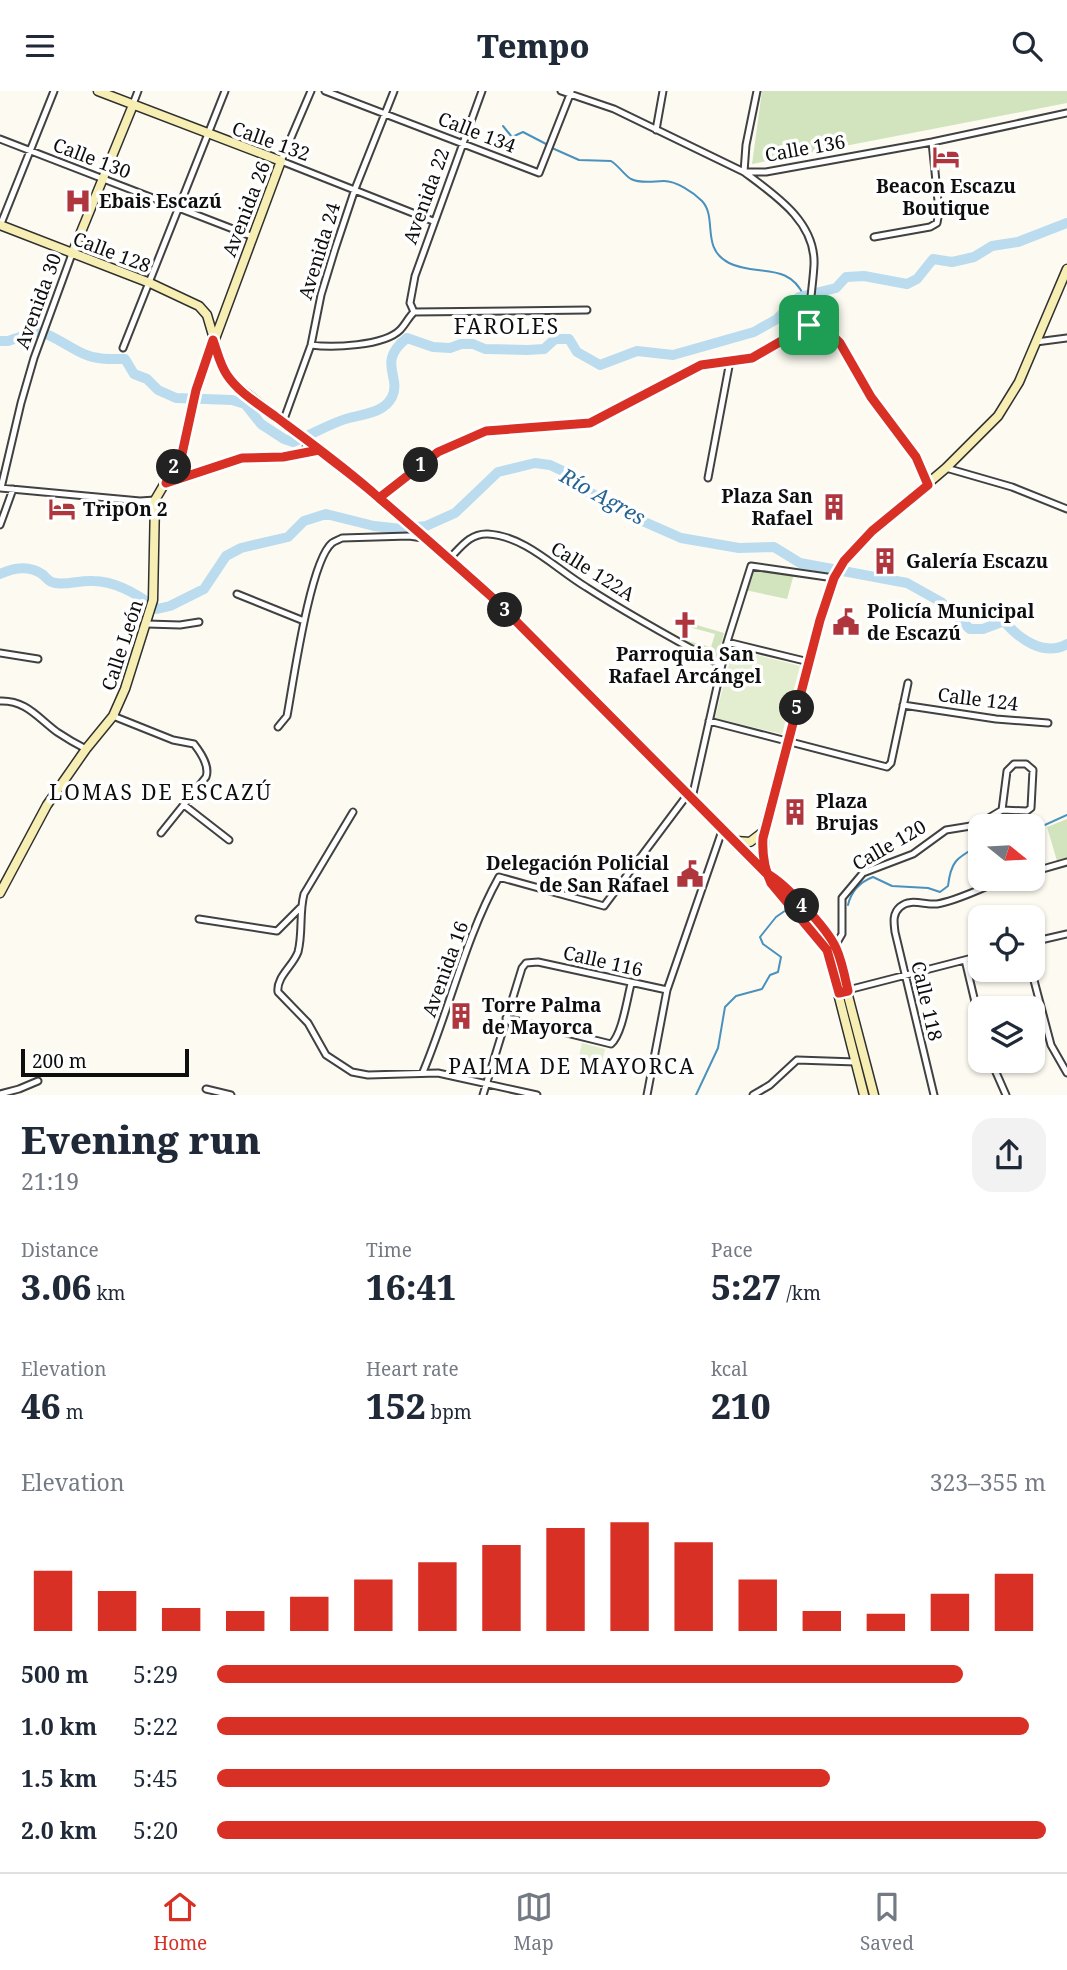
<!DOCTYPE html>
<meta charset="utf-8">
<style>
:root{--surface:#fff;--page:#f2f2f3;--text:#1f2937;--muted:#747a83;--line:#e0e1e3;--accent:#d93025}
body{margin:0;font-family:"Noto Serif",serif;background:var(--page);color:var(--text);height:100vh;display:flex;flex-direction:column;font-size:26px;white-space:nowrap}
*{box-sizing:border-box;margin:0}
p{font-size:23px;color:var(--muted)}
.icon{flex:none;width:38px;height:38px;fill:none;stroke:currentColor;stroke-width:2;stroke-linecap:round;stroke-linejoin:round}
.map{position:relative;height:1004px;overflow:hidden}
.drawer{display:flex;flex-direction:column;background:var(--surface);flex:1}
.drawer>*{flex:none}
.needle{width:46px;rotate:108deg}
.fabs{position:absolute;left:968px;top:723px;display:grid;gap:14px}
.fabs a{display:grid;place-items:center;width:77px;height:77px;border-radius:14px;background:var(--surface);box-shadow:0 2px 5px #0004;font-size:35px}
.scale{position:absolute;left:21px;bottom:18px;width:168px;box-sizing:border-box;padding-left:7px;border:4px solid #0e0e0e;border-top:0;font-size:19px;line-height:24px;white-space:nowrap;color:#0e0e0e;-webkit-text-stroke:5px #fff;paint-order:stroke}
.pin{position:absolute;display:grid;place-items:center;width:60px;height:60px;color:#fff;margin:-30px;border-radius:14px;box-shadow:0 4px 10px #0006}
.km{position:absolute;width:35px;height:35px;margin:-18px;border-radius:50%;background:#222;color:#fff;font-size:19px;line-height:35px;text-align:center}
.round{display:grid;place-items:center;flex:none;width:74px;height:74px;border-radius:21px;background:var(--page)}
.overview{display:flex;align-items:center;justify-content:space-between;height:119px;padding:0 21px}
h1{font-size:38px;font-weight:800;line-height:52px}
.metrics{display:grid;grid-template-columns:repeat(3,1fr);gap:10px;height:119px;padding:7px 21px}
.metrics div{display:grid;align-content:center}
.metrics b{font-size:35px;font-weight:800}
.metrics small{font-size:19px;font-weight:400}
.metrics p{font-size:19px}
.chart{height:196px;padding:14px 21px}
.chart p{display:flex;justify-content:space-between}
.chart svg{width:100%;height:126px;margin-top:7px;stroke:var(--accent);stroke-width:6}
ul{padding:0 21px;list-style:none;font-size:23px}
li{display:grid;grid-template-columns:112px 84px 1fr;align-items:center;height:52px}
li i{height:18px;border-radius:9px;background:var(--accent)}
header{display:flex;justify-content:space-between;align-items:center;height:91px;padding:0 21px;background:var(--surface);font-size:32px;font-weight:800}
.dock{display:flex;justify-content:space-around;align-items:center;height:98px;border-top:2px solid var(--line);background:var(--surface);font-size:19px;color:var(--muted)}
.dock a{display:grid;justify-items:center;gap:4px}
.dock .on{color:var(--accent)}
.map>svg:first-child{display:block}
.green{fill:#d2e4be}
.pitch{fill:#e3edcf}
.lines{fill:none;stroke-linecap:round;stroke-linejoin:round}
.stream{stroke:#4a91be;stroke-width:2}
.river{stroke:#bbdcef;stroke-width:10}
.street-casing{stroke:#414141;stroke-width:9}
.secondary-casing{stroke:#303030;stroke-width:11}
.street{stroke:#fff;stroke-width:5}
.secondary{stroke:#f6eeb3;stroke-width:8}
.route-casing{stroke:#fff;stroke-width:14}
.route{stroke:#d93025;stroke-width:9}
.labels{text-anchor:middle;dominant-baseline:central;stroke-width:7;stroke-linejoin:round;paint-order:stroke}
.street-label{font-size:19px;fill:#0e0e0e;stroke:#fff}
.poi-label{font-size:19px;font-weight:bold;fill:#0e0e0e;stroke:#fff;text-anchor:start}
.neighbourhood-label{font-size:21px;letter-spacing:2px;fill:#0e0e0e;stroke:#fff}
.water-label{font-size:21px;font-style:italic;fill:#256492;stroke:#fff}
</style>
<header><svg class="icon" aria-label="menu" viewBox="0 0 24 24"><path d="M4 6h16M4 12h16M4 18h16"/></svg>Tempo<svg class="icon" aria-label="search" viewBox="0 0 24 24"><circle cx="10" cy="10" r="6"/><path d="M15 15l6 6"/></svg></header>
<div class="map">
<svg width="1067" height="1004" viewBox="0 0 1067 1004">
<rect width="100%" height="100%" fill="#fdfbf1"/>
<path class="green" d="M762,0H1067V12L752,73Z
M753,476L794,483L787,508L745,499Z
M690,532L724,542L717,569L684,549L711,556L715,543L689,536Z
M1067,728V768L1057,770L1047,736Z"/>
<path class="pitch" d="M733,558L800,575L782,643L715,627Z
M582,952L605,958L602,971L579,965Z"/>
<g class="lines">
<path class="stream" d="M503,35L512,46L523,41L548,54
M552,57L579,69L611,70C619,75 624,84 631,88C641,93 654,90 664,90C676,90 693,101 702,110C718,127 700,157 729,172C756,186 788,170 804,205
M1032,742L1036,738L1067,724
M848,814C851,801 860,791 873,786L892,795L928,797L940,801L948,795C951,769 957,767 980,754
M696,1004L718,957L725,916L736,905L762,898L770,884L778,881L781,866L763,853L760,846L776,826L789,817"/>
<path class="river" d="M0,250H8L38,240C57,246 68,256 84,263C97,269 111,268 125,268L134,283L147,288L158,299L176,307L232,309L245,313L261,333L284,348L293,351C312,344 330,332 349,327C363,323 384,322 392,306C402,286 376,271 407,247L433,256L450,257L461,253H473L485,258L527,259L544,258L555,248H569L577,261L600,274L637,260L673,264L754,241L777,228L799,206L836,197L846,186L864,185L907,193L917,188L933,168L952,171L974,166L992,155L1018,151L1067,132
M0,483C13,477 29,474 42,483C47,487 48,491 55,492C68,494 80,489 93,490C117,490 139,504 157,518L170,515L204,498L226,465L241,457L288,446L304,430L326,423L374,435L402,438L426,435L455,422L498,381L535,372L550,374L565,381L580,397L622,417L631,425L681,447L739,457L774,456L800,472L907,492L941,511L970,538H983L1004,530C1019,548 1044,566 1067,553"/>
<defs>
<path id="street" d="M311,0L281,70L433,130
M325,0L539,82L571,1
M561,0L614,18L744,81H766L932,51L1067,22
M133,13L138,0
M656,39L663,0
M0,48L251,145
M744,81C775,104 816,131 814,174C813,194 809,214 809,234
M744,81L746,54L757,0
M0,135L54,0
M874,146L930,136L937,132L939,120L932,51
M414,221L410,212L415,185L482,0
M414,221L587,219
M809,234L828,240L840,252L871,306L916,366L928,394
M1036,251L1067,247
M311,254C332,257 384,255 400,239C405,234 408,227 414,221
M123,257L225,0
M283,331L311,254L321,204L335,158L355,98L394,0
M946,377L1012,396L1067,418
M708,387L730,270
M166,392L242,367L283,366L319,359
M0,397L140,410L155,409
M1,397L21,312L34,267L72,163
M379,406L438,361L486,340L590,332L701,274L752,267L809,234
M0,434L13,398
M449,468C461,456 470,442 488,443C525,445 556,478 586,496C629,524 675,549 721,574
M237,503L304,530
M147,533L180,534L199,531
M727,551L809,571
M0,562L38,568
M0,610C26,609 38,627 57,641C66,647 76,653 86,658
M903,614L996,628L1048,632
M113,625L173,649L194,653C201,662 210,675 206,686L161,742
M709,630L887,676L891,672L908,592
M278,636L287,625C293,593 310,470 332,452C333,451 340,448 342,447L409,445L423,447
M1014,673H1026L1033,679L1031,717L1027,720L1002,719L1007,680Z
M692,707L727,551L751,475L834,487
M184,714L229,749
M353,721L304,803C299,822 303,842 298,861C293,875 276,886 278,901L308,932L326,964L352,981L368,984L438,982L537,1004
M1032,781L1067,771
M199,828L277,840L300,817
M1032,851L1067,843
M835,855L842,843V807L863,782L913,763L946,739L977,734L1002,719
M965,869L980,932
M1031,878L1051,954L1067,982
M844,900L980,865
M506,927L611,953C622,944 627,908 631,893
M991,970L1006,1004
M423,981C450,917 465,847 499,786L604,815L688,703
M206,998L231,1004
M0,1003L19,998L38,990
M483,1004L522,877L526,872L538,871L667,899
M647,1004L667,899L723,737
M753,1004L770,994L797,969L856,971
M934,1004L895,841C894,832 892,823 900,816C910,807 924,814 937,813C961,809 985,794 1009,788"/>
<path id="secondary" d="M0,134L150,192L199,215L207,224L219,265L226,283L233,292L372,401L494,508L766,782C791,796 819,831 835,855L874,1004
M72,163L133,14
M305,362L309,351
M736,750L750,751L763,741
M0,802L47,714L86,658L113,625L125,598L153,509L155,409L182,363L196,299L281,70L98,0
M864,1004L827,859L771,792L763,770L765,735L820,529L834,487L844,470L872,440L946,377L998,325L1019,291L1067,178"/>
</defs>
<use href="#street" class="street-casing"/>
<use href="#secondary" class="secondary-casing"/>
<use href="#street" class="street"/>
<use href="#secondary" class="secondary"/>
</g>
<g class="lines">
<defs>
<path id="route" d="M809,234L752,267L701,274L590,332L486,340L438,361L379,407C347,378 311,352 276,326C260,314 239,302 227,284C220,274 217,260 213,249L196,299L182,363L166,392L242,367L283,366L319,359C339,375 360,390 379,407C418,440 456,474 494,508L766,782C785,792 827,837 836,857C842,870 845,886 848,900L839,902L827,859L771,792C764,777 762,763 763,747L820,529L834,487L844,470L872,440L928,394L916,366L871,306L840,252L828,240L809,234"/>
</defs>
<use href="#route" class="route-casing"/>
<use href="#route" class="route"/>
</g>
<defs>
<symbol id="hotel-bare" viewBox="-9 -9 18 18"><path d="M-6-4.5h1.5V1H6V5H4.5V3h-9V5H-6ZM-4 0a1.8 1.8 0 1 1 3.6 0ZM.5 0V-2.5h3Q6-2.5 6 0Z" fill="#af363d" stroke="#fff" stroke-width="2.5" paint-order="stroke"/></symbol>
<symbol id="hospital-bare" viewBox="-9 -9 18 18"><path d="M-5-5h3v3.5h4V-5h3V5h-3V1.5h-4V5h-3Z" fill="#af363d" stroke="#fff" stroke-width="2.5" paint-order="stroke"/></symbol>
<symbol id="building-bare" viewBox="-9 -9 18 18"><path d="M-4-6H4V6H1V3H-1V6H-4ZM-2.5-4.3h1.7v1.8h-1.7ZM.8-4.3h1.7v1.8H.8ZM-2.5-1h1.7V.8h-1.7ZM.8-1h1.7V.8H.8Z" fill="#af363d" stroke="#fff" stroke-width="2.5" paint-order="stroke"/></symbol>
<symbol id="civic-bare" viewBox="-9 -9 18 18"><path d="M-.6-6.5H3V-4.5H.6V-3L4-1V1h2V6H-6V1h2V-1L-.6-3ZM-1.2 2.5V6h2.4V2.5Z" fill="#af363d" stroke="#fff" stroke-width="2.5" paint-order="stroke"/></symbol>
<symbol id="church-bare" viewBox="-9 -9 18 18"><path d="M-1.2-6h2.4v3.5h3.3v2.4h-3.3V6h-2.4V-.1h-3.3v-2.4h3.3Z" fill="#af363d" stroke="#fff" stroke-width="2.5" paint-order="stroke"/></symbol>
</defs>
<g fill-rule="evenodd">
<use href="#hotel-bare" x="927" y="47" width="38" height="38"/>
<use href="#hospital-bare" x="59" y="91" width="38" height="38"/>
<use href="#building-bare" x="815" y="397" width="38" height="38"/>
<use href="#hotel-bare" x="43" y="399" width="38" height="38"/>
<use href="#building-bare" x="866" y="451" width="38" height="38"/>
<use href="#civic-bare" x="827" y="512" width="38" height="38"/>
<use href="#church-bare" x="666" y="515" width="38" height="38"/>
<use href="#building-bare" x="776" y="702" width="38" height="38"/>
<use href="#civic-bare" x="671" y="764" width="38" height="38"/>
<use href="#building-bare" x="442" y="906" width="38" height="38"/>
</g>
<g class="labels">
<g class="street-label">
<text transform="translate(477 41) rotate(21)">Calle 134</text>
<text transform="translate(271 50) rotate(20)">Calle 132</text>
<text transform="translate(805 57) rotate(-10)">Calle 136</text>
<text transform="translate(92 67) rotate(21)">Calle 130</text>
<text transform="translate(426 105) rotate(-70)">Avenida 22</text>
<text transform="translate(246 118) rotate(-69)">Avenida 26</text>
<text transform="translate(319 160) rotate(-73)">Avenida 24</text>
<text transform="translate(112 161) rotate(21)">Calle 128</text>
<text transform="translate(38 210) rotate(-70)">Avenida 30</text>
<text transform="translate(593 480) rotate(32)">Calle 122A</text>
<text transform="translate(122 554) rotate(-72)">Calle León</text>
<text transform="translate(978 608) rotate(7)">Calle 124</text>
<text transform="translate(889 754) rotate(-30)">Calle 120</text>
<text transform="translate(603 870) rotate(13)">Calle 116</text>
<text transform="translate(445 878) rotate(-70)">Avenida 16</text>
<text transform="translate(927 910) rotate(77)">Calle 118</text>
</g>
<g class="poi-label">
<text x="946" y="95" text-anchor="middle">Beacon Escazu<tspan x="946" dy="22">Boutique</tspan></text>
<text x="99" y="110">Ebais Escazú</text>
<text x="813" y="405" text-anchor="end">Plaza San<tspan x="813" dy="22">Rafael</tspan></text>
<text x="83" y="418">TripOn 2</text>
<text x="906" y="470">Galería Escazu</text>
<text x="867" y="520">Policía Municipal<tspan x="867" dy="22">de Escazú</tspan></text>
<text x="685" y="563" text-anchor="middle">Parroquia San<tspan x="685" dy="22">Rafael Arcángel</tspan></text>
<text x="816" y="710">Plaza<tspan x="816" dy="22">Brujas</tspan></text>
<text x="669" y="772" text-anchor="end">Delegación Policial<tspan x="669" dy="22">de San Rafael</tspan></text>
<text x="482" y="914">Torre Palma<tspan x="482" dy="22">de Mayorca</tspan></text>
</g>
<g class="neighbourhood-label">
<text x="507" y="235">FAROLES</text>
<text x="161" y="701">LOMAS DE ESCAZÚ</text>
<text x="572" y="975">PALMA DE MAYORCA</text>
</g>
<g class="water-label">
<text transform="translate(603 405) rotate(29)">Río Agres</text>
</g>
</g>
</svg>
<div class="fabs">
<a><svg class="needle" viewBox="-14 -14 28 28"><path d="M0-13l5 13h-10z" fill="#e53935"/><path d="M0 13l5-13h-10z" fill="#747a83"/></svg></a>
<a><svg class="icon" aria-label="locate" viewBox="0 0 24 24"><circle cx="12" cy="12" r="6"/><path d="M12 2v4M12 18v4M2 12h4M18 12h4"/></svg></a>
<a><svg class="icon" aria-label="layers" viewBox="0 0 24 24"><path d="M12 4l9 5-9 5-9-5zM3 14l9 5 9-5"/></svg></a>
</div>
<div class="scale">200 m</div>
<div class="pin" style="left:809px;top:234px;background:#1e9e55"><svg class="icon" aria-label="arrive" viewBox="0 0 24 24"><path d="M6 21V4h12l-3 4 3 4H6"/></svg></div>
<b class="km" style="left:421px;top:374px">1</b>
<b class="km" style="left:174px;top:376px">2</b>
<b class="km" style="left:505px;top:519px">3</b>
<b class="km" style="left:802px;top:815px">4</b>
<b class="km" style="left:797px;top:617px">5</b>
</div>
<section class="drawer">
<div class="overview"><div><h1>Evening run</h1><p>21:19</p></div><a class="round"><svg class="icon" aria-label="share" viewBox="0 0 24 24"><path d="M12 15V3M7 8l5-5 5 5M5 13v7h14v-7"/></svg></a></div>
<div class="metrics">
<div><p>Distance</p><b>3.06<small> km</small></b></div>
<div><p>Time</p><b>16:41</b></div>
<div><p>Pace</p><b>5:27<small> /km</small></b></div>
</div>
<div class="metrics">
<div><p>Elevation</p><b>46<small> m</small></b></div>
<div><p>Heart rate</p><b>152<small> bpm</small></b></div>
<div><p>kcal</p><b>210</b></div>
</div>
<div class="chart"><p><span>Elevation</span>323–355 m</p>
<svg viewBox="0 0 160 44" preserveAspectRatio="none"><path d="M5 44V23M15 44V30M25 44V36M35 44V37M45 44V32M55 44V26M65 44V20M75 44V14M85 44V8M95 44V6M105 44V13M115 44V26M125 44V37M135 44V38M145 44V31M155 44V24"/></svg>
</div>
<ul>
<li><b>500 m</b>5:29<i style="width:90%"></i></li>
<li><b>1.0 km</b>5:22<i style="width:98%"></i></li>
<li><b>1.5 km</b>5:45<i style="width:74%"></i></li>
<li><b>2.0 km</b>5:20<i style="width:100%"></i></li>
</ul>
</section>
<nav class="dock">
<a class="on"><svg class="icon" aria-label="home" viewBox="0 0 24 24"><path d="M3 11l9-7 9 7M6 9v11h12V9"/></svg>Home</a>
<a><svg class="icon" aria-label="map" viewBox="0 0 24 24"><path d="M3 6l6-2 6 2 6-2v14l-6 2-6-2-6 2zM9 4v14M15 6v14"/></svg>Map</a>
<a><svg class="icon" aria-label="saved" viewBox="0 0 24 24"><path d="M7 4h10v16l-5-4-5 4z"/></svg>Saved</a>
</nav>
